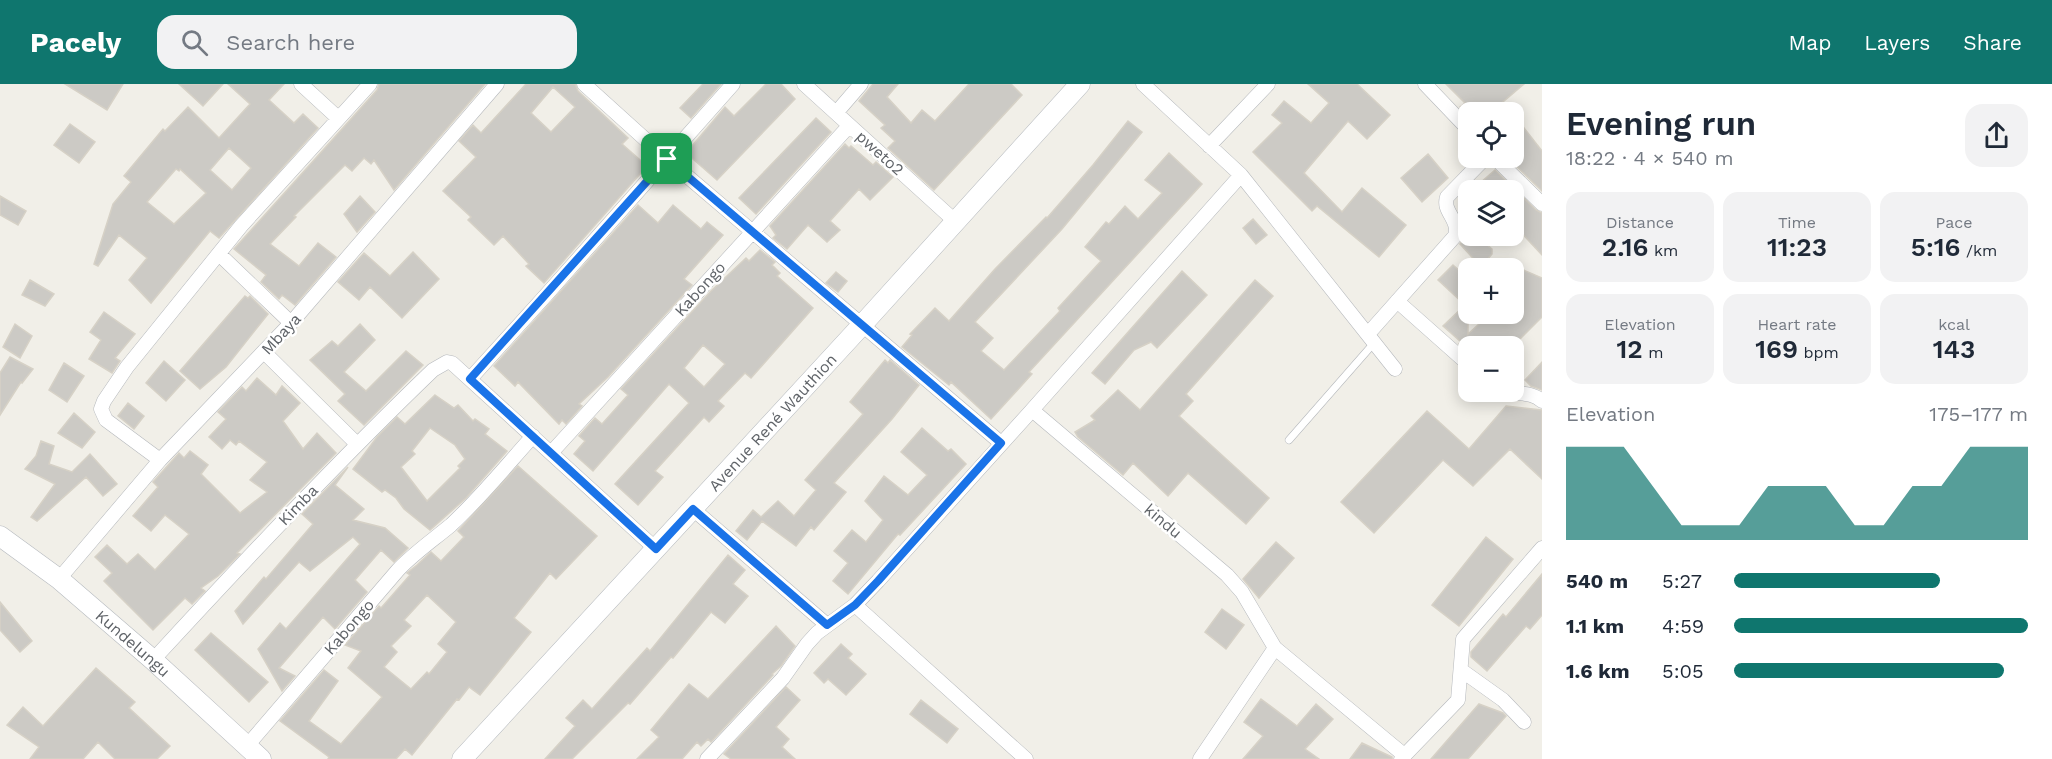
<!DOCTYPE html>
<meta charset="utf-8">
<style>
:root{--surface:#fff;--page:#f2f2f3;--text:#1f2937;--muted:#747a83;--accent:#0f766e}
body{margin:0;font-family:"Work Sans",sans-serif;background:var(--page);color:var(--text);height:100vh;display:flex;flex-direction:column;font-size:22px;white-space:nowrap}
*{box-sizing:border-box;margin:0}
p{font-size:20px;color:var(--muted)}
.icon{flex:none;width:33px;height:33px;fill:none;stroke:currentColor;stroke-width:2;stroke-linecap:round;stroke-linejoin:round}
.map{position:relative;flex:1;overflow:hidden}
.panel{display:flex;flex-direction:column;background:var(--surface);width:510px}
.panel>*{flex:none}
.controls{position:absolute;left:1458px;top:18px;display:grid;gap:12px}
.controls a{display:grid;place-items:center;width:66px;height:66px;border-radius:12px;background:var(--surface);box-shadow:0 3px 15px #0003;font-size:30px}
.pin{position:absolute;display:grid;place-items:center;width:51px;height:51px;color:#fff;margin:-26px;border-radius:12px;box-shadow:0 3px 9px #0006}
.round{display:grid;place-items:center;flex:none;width:63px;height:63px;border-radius:18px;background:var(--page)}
.head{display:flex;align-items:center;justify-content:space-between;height:102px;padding:0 24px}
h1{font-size:33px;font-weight:600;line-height:45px}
.metrics{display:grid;grid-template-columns:repeat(3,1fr);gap:9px;height:102px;padding:6px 24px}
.metrics div{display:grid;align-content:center;border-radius:15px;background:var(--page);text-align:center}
.metrics b{font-size:26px;font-weight:600}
.metrics small{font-size:16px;font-weight:400}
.metrics p{font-size:16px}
.chart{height:168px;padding:12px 24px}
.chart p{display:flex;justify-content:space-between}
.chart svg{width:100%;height:108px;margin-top:6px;fill:var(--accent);opacity:.7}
ul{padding:0 24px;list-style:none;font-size:20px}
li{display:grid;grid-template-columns:96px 72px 1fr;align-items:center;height:45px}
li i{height:15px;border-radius:8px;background:var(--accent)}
header{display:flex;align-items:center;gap:36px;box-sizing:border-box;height:84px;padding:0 30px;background:var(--accent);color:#fff}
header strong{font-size:28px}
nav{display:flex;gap:33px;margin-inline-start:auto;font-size:21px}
.search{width:420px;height:54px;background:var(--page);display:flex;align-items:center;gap:15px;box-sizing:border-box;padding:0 21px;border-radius:18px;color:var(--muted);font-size:22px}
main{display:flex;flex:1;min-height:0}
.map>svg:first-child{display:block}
.building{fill:#cccac5;stroke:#d6d1c6;stroke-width:1.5;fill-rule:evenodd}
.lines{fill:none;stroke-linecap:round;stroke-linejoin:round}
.lane-casing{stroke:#b5b8bc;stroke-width:8}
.street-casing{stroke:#b5b8bc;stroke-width:15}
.secondary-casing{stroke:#b6babf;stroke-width:21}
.lane{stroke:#fff;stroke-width:7}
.street{stroke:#fff;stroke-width:14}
.secondary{stroke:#fff;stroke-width:20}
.route-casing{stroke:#fff;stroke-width:12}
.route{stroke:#1a73e8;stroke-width:8}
.labels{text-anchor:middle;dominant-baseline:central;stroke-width:5;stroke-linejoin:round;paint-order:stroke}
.street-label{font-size:16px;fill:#5f6368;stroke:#fff}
</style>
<header>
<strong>Pacely</strong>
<div class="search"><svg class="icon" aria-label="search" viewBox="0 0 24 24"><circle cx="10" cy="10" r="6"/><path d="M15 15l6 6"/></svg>Search here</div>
<nav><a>Map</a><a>Layers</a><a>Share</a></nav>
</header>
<main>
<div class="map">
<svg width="1542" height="675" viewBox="0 0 1542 675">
<rect width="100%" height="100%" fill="#f1efe8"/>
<path class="building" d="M65,0H123L107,26Z
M179,0H223L203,22Z
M228,0H284L269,16L294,39L303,30L318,44L219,154L210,147L151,219L129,196L147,174L119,151L98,182L94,180L113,120L131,98L124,92L163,45L165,47L188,23L219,54L250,20ZM229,64L251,84L232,106L210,86ZM176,85L179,87L180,85L206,109L174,140L147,118Z
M379,0H485L394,106L374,76L371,80L364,74L352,87L345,81L294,132L296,133L270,160L299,182L318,159L336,173L295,221L282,211L279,215L261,198L266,191L234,165L377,6Z
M526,0H575L578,7L628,54L622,60L647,82L544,199L526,182L529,180L503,152L494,161L468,136L471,133L443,107L476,73L459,57L473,41L481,49ZM553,3L575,23L551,48L531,29Z
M703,0H721L691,34L680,24Z
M766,0H781L795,15L717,96L686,69L725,23L734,32Z
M873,0H898L887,13L911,39L922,26L935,37L969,0H1011L1022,11L934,106L888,64L895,57L881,44L885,41L859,17Z
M1308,0H1357L1390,31L1367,55L1348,37L1304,89L1342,128L1362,104L1406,141L1379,173L1317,122L1312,127L1253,68L1282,39L1272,31L1284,17L1311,39L1329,19Z
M1446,0H1524L1491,28H1465L1460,23L1465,19Z
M1514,31L1542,67V107L1514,80Z
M816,34L831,48L756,130L739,114Z
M1128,37L1142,48L1062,145L975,238L993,254L981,267L1004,286L1060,227L1058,224L1101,177L1085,163L1106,138L1109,140L1125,122L1138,135L1162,109L1145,96L1169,69L1202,100L1029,288L1032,290L991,335L951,298L949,301L902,263L912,251L910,250L935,224L949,237L995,185L1046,133L1047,134L1093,81Z
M70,40L95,58L79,79L54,61Z
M845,60L849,64L851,62L873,81L876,78L893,93L870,116L859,105L830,137L840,146L827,158L808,141L787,165L773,154L776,151L770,142Z
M1428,70L1448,94L1422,118L1401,94Z
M1495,86L1536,126L1542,129V171L1514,141V106H1486L1480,99Z
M0,112L26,127L18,141L0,131Z
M360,112L375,128L357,148L344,130Z
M638,121L658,139L673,121L701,145L707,138L723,151L684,195L692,201L608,293L579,320L582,322L566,340L562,336L559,340L518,298L515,302L494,282Z
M1253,135L1267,151L1256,160L1243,144Z
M1467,152H1477L1492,165V170L1481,183L1460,160Z
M760,166L775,178L772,181L780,189L777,192L813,224L751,294L745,289L718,317L724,322L709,338L704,333L655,387L663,393L638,421L615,400L689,319L669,300L593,387L574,370L585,357L579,352L595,334L602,340L628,311L621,305L711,207L746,174L749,177ZM703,261L725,280L704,303L684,284Z
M413,168L439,195L402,234L370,203L359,216L338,198L364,169L390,192Z
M1453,181L1468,194V250L1490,230H1514V182L1542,194V233L1513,262H1468V265L1462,262L1459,260L1461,258L1443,242L1465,221L1438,196Z
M1182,187L1207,211L1157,264L1151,258L1134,266L1105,300L1092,289Z
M836,188L847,197L838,208L826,199Z
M30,196L54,210L45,222L22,211Z
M1255,196L1273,212L1186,310L1193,317L1179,332L1269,414L1246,440L1188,389L1168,412L1133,379L1123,391L1078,353L1075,348L1095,336L1091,332L1118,306L1140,326Z
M245,212L248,214L250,212L268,230L226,283L200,305L180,287Z
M104,228L135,250L115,274L120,277L112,289L89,275L101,256L90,248Z
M15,240L32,252L20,274L3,263Z
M360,240L375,256L344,288L366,307L406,267L423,281L364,341L338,317L345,310L310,276L332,257L338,262Z
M10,273L33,285L22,299L21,298L0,331V289Z
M885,276L888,279L890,276L919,301L892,335L834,399L846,408L814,446L811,443L796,462L762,437L747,456L736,447L753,426L761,433L778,417L794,432L816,406L805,396L863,330L850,318Z
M164,277L185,296L166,317L146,299Z
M1542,278V306L1531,302L1525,296Z
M64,279L84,292L67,318L49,306Z
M257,294L276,311L282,302L300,319L283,337L303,365L317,349L336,369L237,469L240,470L218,492L201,504L205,507L192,520L185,514L153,546L104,497L112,489L95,473L107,461L127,480L138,470L155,486L189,450L165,431L151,447L133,432L158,403L153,398L179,369L184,374L190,367L208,381L201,390L240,429L267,408L250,396L267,378L239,357L236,361L230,356L222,365L209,353L226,335L218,328L242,303L246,307Z
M435,311L454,324L458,321L473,337L475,335L489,345L485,350L507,367L466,414L430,446L404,425L396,414L385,406L382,408L353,385L377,353L397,333L405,340ZM430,344L455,361L465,375L458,382L460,384L427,417L401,383L415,370L412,367Z
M128,319L144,332L134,345L118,332Z
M1506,322L1542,326V395L1510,365L1473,402L1443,376L1374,449L1341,418L1427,327L1469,365Z
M74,329L95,348L82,364L58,349Z
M922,344L948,367L951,365L966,380L900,451L898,450L848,510L833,497L848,479L834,467L852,446L866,458L883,436L865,417L884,392L908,411L927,391L901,368Z
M41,357L54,362L49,380L72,388L90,370L117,400L103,412L86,393L37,437L31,433L55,400L25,385L36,372Z
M518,382L597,452L556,495L550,489L514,534L531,548L480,611L469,603L459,616L457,615L412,671L405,665L396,675H328L329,673L280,637L324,586L338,597L309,637L341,660L382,613L348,584L361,567L345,561L379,522L381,524L410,491L407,489L417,481L431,468L441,477L464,453L458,447ZM427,511L456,538L438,560L447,568L429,590L427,588L411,605L384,583L397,568L391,562L411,542L404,536Z
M348,383L335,401L364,425L353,436L385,444L408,464L394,478L381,466L355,496L367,508L335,545L323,533L279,584L295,592L282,607L258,565L280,539L286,545L360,460L353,453L310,487L299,478L243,540L235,527L264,493L266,495L313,440L302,430Z
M1486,453L1513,475L1459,542L1432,521Z
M1276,458L1294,474L1259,514L1243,495Z
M728,471L745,486L733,500L748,512L725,539L711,528L673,574L671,573L630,620L628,619L572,675H545L575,642L566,634L583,616L592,625L647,564L650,567Z
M1542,490V531L1530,545L1526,542L1487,587L1471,573V568L1503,530L1506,533Z
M0,518L32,557L20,568L0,546Z
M1222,525L1244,541L1226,565L1205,548Z
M776,542L795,562L781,582L772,590L773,591L711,658L708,655L701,662L697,658L682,675H637L659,653L651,646L689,600L708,615Z
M211,549L268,598L249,618L195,566Z
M841,560L852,570L848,574L866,590L846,611L828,595L824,599L814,589Z
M96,584L135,618L129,624L170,662L157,675H115L98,658L83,675H30L39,663L7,641L23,623L43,642Z
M786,603L800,616L776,643L789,655L782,663L795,675H731L724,670Z
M1261,615L1297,642L1316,620L1333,635L1305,665L1319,675H1243L1263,652L1244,638Z
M921,616L958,645L947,659L910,630Z
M1479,620L1503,629L1506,632L1468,675H1431Z
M1362,659L1392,673V675H1350Z"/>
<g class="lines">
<defs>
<path id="lane" d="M1289,356L1374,259"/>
<path id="street" d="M301,0L338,34
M584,0L667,75L1001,359
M804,0L956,138
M1143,0L1241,91L1395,285
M1425,0L1468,45
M836,29L861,0
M1209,62L1268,0
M1495,74L1542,120
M1241,91L1032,326L1227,491L1242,508L1275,564L1404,671
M219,170L291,239
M1397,217L1468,280
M1368,250L1455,152C1460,135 1442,128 1447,113L1485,74
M264,268L357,360
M470,295L547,210L733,0
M1511,308C1522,310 1533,309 1542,317
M551,369L849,42
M160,376L106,336L101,325L104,317L127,283L241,142L370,0
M693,425L827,541
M59,495L160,376L291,239L497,0
M855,521L1026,675
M153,576C244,477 336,379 433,286L447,278L452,279L656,465
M1461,586L1503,616L1524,638
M247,662L398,486C414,469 433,456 451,441C480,414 506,382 533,352
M707,675L783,594L807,560L817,549L855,521L878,497L1032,326
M1200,675L1275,564
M1401,675L1458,616L1463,555L1542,464"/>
<g id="secondary">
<path id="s1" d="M0,452L59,495L153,576L261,675"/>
<path id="s2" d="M462,675L861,242L1080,0"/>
</g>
</defs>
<use href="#lane" class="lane-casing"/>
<use href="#street" class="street-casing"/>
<use href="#secondary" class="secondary-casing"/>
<use href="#lane" class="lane"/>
<use href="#street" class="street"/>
<use href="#secondary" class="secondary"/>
</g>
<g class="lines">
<defs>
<path id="route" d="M667,75L1001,359L878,497L855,521L827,541L693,425L656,465L470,295Z"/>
</defs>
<use href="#route" class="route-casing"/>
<use href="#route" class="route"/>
</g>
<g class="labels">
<g class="street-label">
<text transform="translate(880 69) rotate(42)">pweto2</text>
<text transform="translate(700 205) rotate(-48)">Kabongo</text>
<text transform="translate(281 250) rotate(-47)">Mbaya</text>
<text stroke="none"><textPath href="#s2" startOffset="458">Avenue René Wauthion</textPath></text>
<text transform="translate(298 421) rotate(-46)">Kimba</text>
<text transform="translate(1163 437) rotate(40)">kindu</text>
<text transform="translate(349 543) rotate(-49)">Kabongo</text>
<text stroke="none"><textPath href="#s1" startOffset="171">Kundelungu</textPath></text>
</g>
</g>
</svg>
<div class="controls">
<a><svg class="icon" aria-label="locate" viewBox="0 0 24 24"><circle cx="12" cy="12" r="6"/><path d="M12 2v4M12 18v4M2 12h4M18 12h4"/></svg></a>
<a><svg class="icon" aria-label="layers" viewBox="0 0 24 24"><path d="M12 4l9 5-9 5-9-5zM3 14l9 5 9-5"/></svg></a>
<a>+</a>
<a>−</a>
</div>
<div class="pin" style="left:667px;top:75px;background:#1e9e55"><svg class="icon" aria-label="arrive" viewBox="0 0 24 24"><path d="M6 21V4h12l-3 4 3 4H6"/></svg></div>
</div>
<section class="panel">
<div class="head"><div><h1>Evening run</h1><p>18:22 · 4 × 540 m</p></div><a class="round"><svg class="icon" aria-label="share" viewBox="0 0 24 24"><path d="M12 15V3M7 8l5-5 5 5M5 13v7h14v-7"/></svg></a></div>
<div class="metrics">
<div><p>Distance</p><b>2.16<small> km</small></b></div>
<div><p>Time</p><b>11:23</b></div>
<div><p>Pace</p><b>5:16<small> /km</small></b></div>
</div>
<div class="metrics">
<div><p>Elevation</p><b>12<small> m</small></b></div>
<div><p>Heart rate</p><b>169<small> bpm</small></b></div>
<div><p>kcal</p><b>143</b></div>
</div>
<div class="chart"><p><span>Elevation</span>175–177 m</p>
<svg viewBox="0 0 160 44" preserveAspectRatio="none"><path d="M0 44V6L10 6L20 6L30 22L40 38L50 38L60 38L70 22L80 22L90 22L100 38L110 38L120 22L130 22L140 6L150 6L160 6V44z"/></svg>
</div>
<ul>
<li><b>540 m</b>5:27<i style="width:70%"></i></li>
<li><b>1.1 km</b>4:59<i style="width:100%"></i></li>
<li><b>1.6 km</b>5:05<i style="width:92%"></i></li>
</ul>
</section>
</main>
